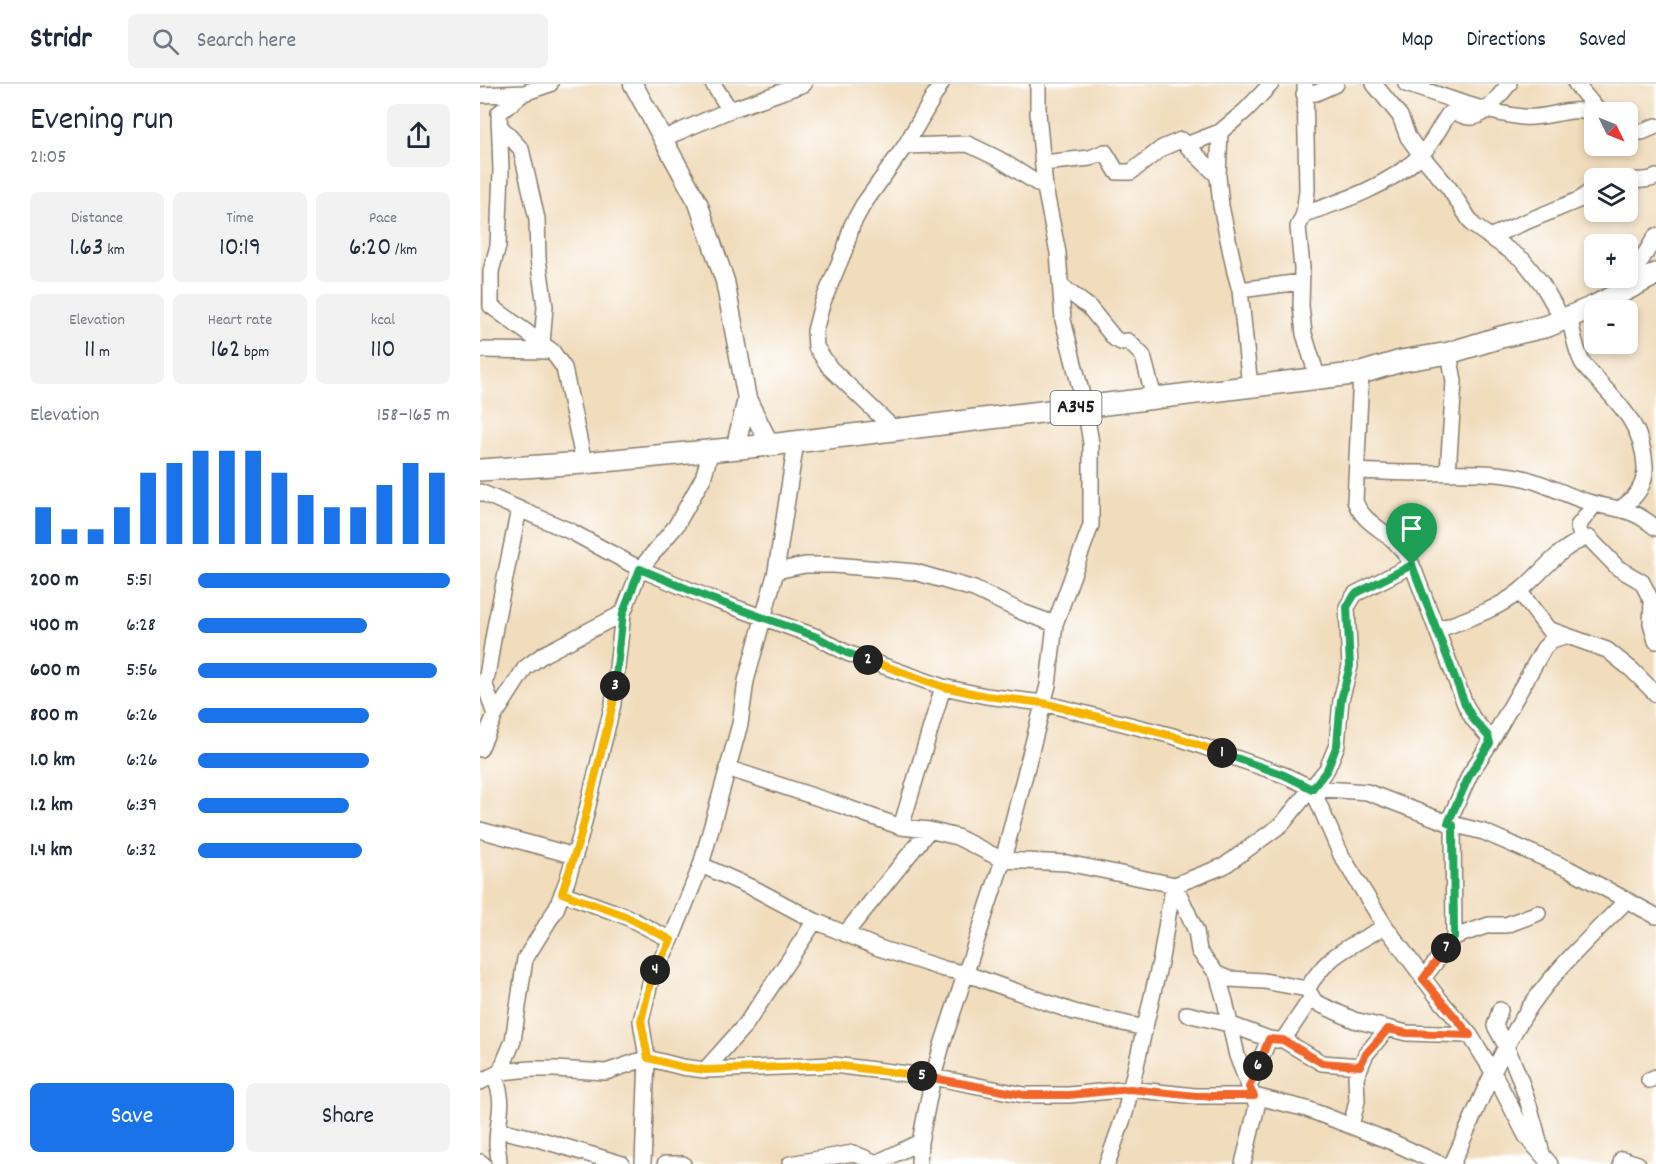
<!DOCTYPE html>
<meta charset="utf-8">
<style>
:root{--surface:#fff;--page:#f2f2f3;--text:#1f2937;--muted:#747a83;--line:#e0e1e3;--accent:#1a73e8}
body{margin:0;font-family:Dekko,sans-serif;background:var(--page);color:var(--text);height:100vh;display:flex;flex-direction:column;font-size:22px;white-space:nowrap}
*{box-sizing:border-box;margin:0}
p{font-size:20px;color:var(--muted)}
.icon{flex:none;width:33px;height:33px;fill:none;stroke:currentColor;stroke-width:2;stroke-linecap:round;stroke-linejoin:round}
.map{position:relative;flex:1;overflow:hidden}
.sheet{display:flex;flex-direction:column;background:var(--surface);width:480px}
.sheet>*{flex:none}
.needle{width:39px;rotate:133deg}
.fabs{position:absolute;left:1104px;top:18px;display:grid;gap:12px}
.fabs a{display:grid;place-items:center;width:54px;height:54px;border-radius:9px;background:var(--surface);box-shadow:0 3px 9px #0003;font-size:30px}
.pin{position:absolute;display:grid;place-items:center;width:51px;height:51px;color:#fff;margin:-62px -26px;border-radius:50% 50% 50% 0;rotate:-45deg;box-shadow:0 0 6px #0007}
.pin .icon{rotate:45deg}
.km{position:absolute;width:30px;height:30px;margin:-15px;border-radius:50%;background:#222;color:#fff;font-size:16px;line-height:30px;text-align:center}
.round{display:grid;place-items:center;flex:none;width:63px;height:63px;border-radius:9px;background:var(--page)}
.summary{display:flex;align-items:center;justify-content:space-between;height:102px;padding:0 30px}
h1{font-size:33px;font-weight:600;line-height:45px}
.metrics{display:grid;grid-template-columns:repeat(3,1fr);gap:9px;height:102px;padding:6px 30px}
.metrics div{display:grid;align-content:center;border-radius:9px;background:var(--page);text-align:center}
.metrics b{font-size:26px;font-weight:600}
.metrics small{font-size:16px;font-weight:400}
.metrics p{font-size:16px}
.chart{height:168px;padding:12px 30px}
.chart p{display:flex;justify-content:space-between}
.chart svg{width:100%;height:108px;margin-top:6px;stroke:var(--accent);stroke-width:6}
.cta{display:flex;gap:12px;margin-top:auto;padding:12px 30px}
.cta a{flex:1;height:69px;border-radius:9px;background:var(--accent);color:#fff;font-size:24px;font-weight:600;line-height:69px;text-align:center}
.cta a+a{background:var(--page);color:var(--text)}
ul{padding:0 30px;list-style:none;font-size:20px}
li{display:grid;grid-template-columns:96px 72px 1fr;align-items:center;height:45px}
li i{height:15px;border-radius:8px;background:var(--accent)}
header{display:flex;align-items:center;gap:36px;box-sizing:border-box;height:84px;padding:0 30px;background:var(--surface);border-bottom:2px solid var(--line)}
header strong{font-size:28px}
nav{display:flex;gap:33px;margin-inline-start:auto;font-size:21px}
.search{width:420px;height:54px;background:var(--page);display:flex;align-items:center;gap:15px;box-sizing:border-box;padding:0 21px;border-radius:9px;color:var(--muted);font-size:22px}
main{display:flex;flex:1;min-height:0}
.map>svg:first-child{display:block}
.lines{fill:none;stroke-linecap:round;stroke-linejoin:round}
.minor-casing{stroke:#867c6c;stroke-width:18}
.major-casing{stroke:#867c6c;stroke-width:21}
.highway-casing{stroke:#867c6c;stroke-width:24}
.minor{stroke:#fff;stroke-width:15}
.major{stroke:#fff;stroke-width:18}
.highway{stroke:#fff;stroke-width:21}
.split-1-casing{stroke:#fff;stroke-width:12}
.split-2-casing{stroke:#fff;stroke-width:12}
.split-3-casing{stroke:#fff;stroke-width:12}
.split-4-casing{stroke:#fff;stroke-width:12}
.split-5-casing{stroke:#fff;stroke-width:12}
.split-6-casing{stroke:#fff;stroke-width:12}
.split-7-casing{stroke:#fff;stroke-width:12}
.split-8-casing{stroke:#fff;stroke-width:12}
.split-1{stroke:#22a559;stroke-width:8}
.split-2{stroke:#f5b400;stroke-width:8}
.split-3{stroke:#22a559;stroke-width:8}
.split-4{stroke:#f5b400;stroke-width:8}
.split-5{stroke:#f5b400;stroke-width:8}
.split-6{stroke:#f0652b;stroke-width:8}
.split-7{stroke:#f0652b;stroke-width:8}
.split-8{stroke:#22a559;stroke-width:8}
.labels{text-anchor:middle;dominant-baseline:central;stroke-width:5;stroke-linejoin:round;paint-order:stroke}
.shield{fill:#fff;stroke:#606060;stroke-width:1.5}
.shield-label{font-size:20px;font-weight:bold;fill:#1c1c1c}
</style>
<header>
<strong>Stridr</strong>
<div class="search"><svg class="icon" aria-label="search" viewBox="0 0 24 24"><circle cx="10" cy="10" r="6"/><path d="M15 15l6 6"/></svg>Search here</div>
<nav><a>Map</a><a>Directions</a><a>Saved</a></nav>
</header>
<main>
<section class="sheet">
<div class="summary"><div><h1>Evening run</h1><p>21:05</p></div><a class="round"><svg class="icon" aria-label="share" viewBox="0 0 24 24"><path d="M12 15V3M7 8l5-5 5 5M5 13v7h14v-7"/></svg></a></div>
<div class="metrics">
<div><p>Distance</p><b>1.63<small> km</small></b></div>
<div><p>Time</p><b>10:19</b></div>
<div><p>Pace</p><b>6:20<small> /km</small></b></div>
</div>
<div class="metrics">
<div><p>Elevation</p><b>11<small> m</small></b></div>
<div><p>Heart rate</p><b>162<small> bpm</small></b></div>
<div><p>kcal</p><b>110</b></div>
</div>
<div class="chart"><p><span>Elevation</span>158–165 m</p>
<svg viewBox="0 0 160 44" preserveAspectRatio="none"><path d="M5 44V29M15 44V38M25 44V38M35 44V29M45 44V15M55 44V11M65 44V6M75 44V6M85 44V6M95 44V15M105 44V24M115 44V29M125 44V29M135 44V20M145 44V11M155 44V15"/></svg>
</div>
<ul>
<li><b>200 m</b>5:51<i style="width:100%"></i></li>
<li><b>400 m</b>6:28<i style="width:67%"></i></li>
<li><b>600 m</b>5:56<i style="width:95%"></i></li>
<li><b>800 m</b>6:26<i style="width:68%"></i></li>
<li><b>1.0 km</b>6:26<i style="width:68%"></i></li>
<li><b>1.2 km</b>6:39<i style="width:60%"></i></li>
<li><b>1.4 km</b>6:32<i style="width:65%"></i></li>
</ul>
<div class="cta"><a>Save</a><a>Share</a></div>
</section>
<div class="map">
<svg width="1176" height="1080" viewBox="0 0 1176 1080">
<rect width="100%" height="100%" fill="#fff"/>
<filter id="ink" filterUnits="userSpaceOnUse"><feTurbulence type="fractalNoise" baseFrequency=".0167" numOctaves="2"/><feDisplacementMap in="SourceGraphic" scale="12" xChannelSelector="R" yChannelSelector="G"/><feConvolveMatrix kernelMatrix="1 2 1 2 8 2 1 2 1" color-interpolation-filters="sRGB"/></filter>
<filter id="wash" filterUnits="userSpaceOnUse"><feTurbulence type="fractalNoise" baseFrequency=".008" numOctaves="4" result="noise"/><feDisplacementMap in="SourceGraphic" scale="24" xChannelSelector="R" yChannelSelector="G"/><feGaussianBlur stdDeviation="1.35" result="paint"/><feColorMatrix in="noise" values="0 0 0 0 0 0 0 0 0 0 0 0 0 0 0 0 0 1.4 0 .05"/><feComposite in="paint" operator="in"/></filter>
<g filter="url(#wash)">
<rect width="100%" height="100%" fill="#f1dcbc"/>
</g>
<g filter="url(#ink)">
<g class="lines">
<defs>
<path id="minor" d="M70,0L44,9L19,29L21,87L18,162L11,187V222L72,267L84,284L104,379
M233,0L250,26
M825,0L827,106L824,130L818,143L822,184L821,222L824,250L838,295
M894,0L920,32L928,53L941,71L969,104L993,141L1043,176L1062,200L1083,236
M926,0C963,12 1002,28 1042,33C1066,36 1091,21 1114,29
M1096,0L1119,28
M824,10L836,9L856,0
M0,11L44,9
M19,41L41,65L57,135L58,175L65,222L62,260
M1148,48H1162L1176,42
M182,55L250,26L324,0
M706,61L740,48
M425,62L488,60L519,75L565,104
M563,79L610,74L625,68L637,88H651L682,64L701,56L738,92L741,122L755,188L760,206L770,303
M738,92L740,48L765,27L791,0
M1148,98C1157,95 1167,98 1176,93
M824,130C866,116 906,103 939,73C951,62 959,44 968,31L973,28C978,29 983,32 988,33C1004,36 1019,11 1029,0
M1009,153L1101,115L1114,104
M581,202L609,223L635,255L641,258L648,257L663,272L674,314
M760,206L821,198
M1143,206L1176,152
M1089,233C1093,247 1095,265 1102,278C1106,285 1115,292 1120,299C1144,325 1163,345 1165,382C1166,401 1156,414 1141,424
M0,266L72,267
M881,289L875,417C881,435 898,443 912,455C920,462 927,472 932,481L985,620L993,635L1008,652L1010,659L990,690L968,739
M415,346L350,284L336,263L335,247L342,220L365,165L372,141L383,121L425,62L461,0
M877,387C899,388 920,389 942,389C975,389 1007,387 1039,393C1064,398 1084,411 1108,418C1138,427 1150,422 1176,444
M968,388L974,297L969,269
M0,408L92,448L160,485L229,514L337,553L367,569L463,603L506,612L563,619L693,652L804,691L832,704L861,771L905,842L956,911L990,951L1013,988L1046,1052L1070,1080
M1102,455L1098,442L1115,420
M296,487L325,481H354L435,488L494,505L542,528L575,540
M1040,508L1068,545L1127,566L1152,586L1176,610
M957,546C984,536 1017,526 1040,507C1060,491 1082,459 1109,454L1138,484L1162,498L1172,518L1171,539L1176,557
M4,598L15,631
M0,601L4,598L7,592L15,543L39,425
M1010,659L1064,564L1072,556L1085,552
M0,665L15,631L45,584L64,570L143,529
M247,684L360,721L421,743L449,746L477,753L523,776L587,779L695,801L744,782L802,740L847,685L857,661L861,616L870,582L867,523L875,510L932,481
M832,704L887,708L968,739L1004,748L1089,785L1176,832
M421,743L463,603
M0,746L95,772
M221,781L277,806L335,837L399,864L464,885L484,889L594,928L665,944
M695,801L716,847L719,867L737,890L749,895L784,897L827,905L835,918L874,936L927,949L990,951
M82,809L145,832L191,856
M365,850L449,746
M974,853L1009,841H1026L1058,829
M737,890L745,917L757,972L777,1022L763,1080
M943,895L974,853L973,741
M827,905C850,867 870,864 905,842
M832,913L803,956L842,979L881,982
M1020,926L1015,942C1038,981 1052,1026 1062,1070
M707,930L749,940L789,955
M225,986L266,940L335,837
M20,988L33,957L45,875L76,825L87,797L100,754L133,620L143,529L160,485L196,442L223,394L231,367
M14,991C27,1022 17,1031 17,1061C18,1067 19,1074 19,1080
M1169,996L1176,993
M0,998L20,988L51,985H75L126,988L167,974L202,983L225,986L353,981L453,993L544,1011H589L650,1005L715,1012H774L827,1025L912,1058L960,1080
M769,1003L789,955L797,956
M871,1042L877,1017L876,993L886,970L907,945
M19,1046L58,1055L142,1080
M0,1078L3,1080
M163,1080L167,974L161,937L171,895L191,856L221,781L260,640L266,597L296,487L316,358
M185,1080H203
M310,1080L373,1069L399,1080
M394,1080L440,1058L453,993L462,961L523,776L568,601L575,540L611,441V359L605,323L583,236L578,169L565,104L558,29V0
M439,1080L440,1058
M627,1080L645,1029L681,874L691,813L695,801
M972,1080C995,1030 1014,979 1044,932C1071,888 1111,853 1147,816
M1141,1080L1142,1075L1158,1080"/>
<path id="major" d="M153,0L218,119L245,197L267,315L290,361
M255,365L267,315"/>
<path id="highway" d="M0,386L104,379L290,361L881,289L921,277L969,269L1021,253L1068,242L1115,222L1176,190"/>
</defs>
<use href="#minor" class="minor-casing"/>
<use href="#major" class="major-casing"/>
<use href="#highway" class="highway-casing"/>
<use href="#minor" class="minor"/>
<use href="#major" class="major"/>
<use href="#highway" class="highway"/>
</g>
</g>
<g class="lines" filter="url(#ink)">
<defs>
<path id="split-1" d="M742,669L804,691L832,705L847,686L857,661L861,616L870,582L867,523L875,510L932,481"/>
<path id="split-2" d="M388,576L464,603L506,612L563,619L693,652L742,669"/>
<path id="split-3" d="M135,602L143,529L160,485L229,514L337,553L367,569L388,576"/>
<path id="split-4" d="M135,602L133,620L100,754L82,809L145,832L191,856L175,886"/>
<path id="split-5" d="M175,886L171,895L161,937L168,974L202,983L225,986L353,981L442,992"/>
<path id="split-6" d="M442,992L544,1011H589L650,1005L716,1012H774L769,1003L778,982"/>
<path id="split-7" d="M778,982L789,955L803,956L842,979L880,982L886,970L908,945L927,949L990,951L943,895L966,864"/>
<path id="split-8" d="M932,481L985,620L993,635L1008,652L1010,659L990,690L968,739L973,741L974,853L966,864"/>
</defs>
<use href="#split-1" class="split-1-casing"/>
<use href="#split-2" class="split-2-casing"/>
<use href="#split-3" class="split-3-casing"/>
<use href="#split-4" class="split-4-casing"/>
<use href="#split-5" class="split-5-casing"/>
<use href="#split-6" class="split-6-casing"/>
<use href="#split-7" class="split-7-casing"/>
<use href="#split-8" class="split-8-casing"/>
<use href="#split-1" class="split-1"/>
<use href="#split-2" class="split-2"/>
<use href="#split-3" class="split-3"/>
<use href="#split-4" class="split-4"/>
<use href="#split-5" class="split-5"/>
<use href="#split-6" class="split-6"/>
<use href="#split-7" class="split-7"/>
<use href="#split-8" class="split-8"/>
</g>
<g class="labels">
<rect class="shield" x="570.5" y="307" width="51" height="34" rx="4.5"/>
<g class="shield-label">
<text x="596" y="324">A345</text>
</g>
</g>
</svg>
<div class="fabs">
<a><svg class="needle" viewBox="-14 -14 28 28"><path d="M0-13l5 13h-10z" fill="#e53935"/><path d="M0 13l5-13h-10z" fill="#747a83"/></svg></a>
<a><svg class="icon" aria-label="layers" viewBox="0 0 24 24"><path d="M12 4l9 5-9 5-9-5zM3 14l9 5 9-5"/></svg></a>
<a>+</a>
<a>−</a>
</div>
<div class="pin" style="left:932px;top:481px;background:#1e9e55"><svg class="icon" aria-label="arrive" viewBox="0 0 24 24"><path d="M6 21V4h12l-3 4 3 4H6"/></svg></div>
<b class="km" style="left:742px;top:669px">1</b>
<b class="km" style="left:388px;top:576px">2</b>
<b class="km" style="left:135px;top:602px">3</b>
<b class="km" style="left:175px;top:886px">4</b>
<b class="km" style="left:442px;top:992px">5</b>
<b class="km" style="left:778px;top:982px">6</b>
<b class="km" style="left:966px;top:864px">7</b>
</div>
</main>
